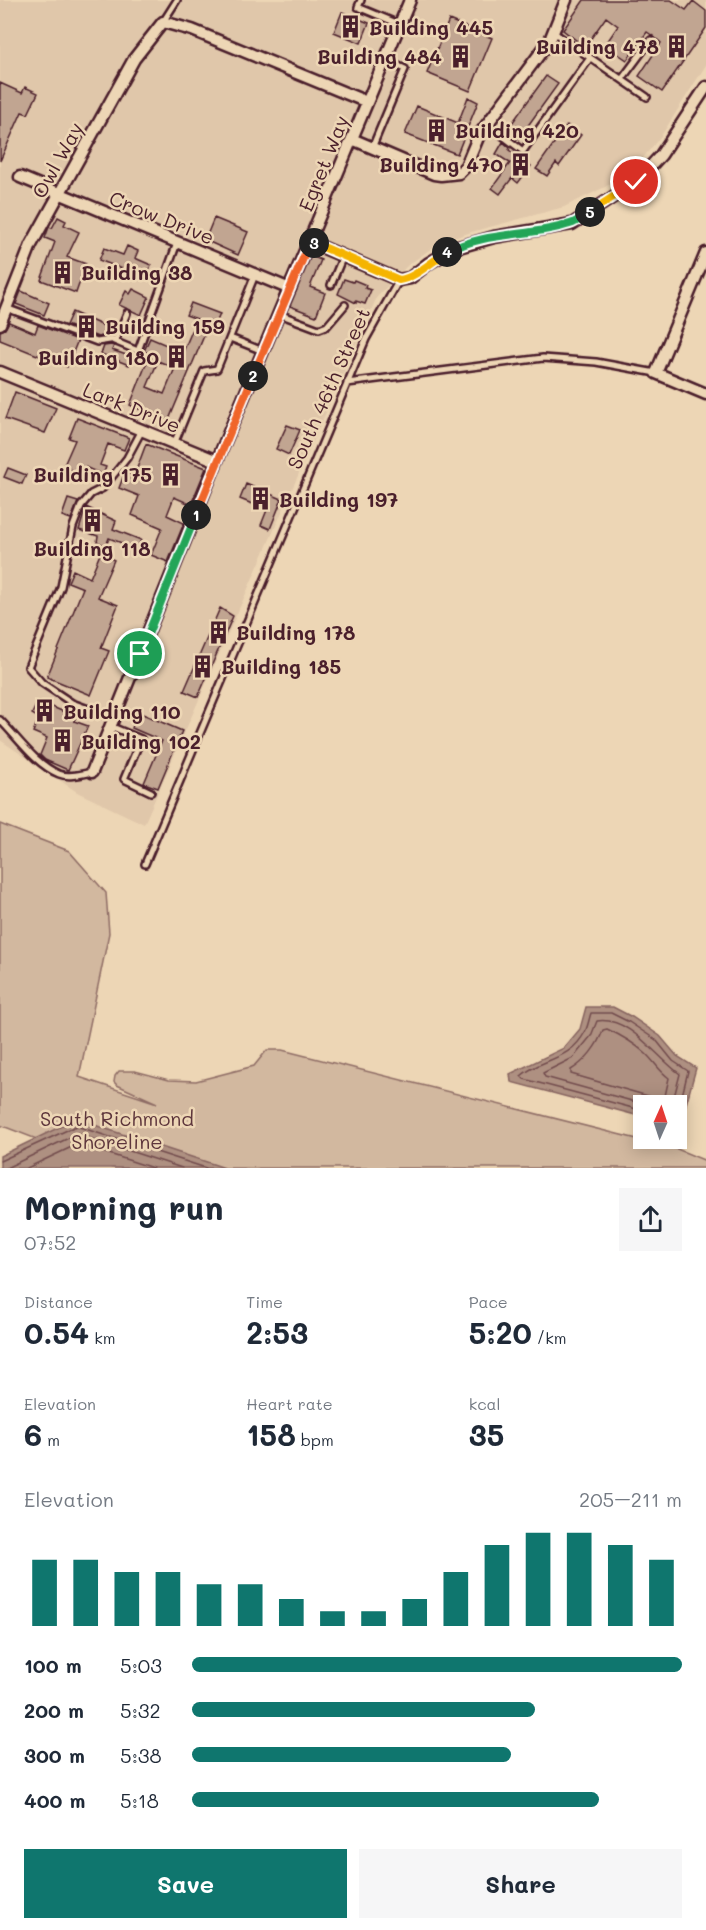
<!DOCTYPE html>
<meta charset="utf-8">
<style>
:root{--surface:#fff;--page:#f6f6f7;--text:#1f2937;--muted:#747a83;--accent:#0f766e}
body{margin:0;font-family:Mali,sans-serif;background:var(--page);color:var(--text);height:100vh;display:flex;flex-direction:column;font-size:22px;white-space:nowrap}
*{box-sizing:border-box;margin:0}
p{font-size:20px;color:var(--muted)}
.icon{flex:none;width:33px;height:33px;fill:none;stroke:currentColor;stroke-width:2;stroke-linecap:round;stroke-linejoin:round}
.map{position:relative;height:1168px;overflow:hidden}
.side{display:flex;flex-direction:column;background:var(--surface);flex:1}
.side>*{flex:none}
.needle{width:39px;rotate:3deg}
.tools{position:absolute;left:633px;top:1095px;display:grid;gap:12px}
.tools a{display:grid;place-items:center;width:54px;height:54px;border-radius:0px;background:var(--surface);box-shadow:0 3px 15px #0003;font-size:30px}
.pin{position:absolute;display:grid;place-items:center;width:51px;height:51px;color:#fff;margin:-26px;border:3px solid #fff;border-radius:50%;box-shadow:0 2px 6px #0007}
.km{position:absolute;width:30px;height:30px;margin:-15px;border-radius:50%;background:#222;color:#fff;font-size:16px;line-height:30px;text-align:center}
.round{display:grid;place-items:center;flex:none;width:63px;height:63px;border-radius:0px;background:var(--page)}
.overview{display:flex;align-items:center;justify-content:space-between;height:102px;padding:0 24px}
h1{font-size:33px;font-weight:800;line-height:45px}
.figures{display:grid;grid-template-columns:repeat(3,1fr);gap:9px;height:102px;padding:6px 24px}
.figures div{display:grid;align-content:center}
.figures b{font-size:30px;font-weight:800}
.figures small{font-size:16px;font-weight:400}
.figures p{font-size:16px}
.chart{height:168px;padding:12px 24px}
.chart p{display:flex;justify-content:space-between}
.chart svg{width:100%;height:108px;margin-top:6px;stroke:var(--accent);stroke-width:6}
.cta{display:flex;gap:12px;margin-top:auto;padding:12px 24px}
.cta a{flex:1;height:69px;border-radius:0px;background:var(--accent);color:#fff;font-size:24px;font-weight:800;line-height:69px;text-align:center}
.cta a+a{background:var(--page);color:var(--text)}
ul{padding:0 24px;list-style:none;font-size:20px}
li{display:grid;grid-template-columns:96px 72px 1fr;align-items:center;height:45px}
li i{height:15px;border-radius:8px;background:var(--accent)}
.map>svg:first-child{display:block}
.built{fill:#e0c7aa}
.green{fill:#d2b89f;stroke:#8e6c65;stroke-width:1.5}
.water{fill:#ae9081;stroke:#86635f;stroke-width:1.5}
.lines{fill:none;stroke-linecap:round;stroke-linejoin:round}
.shore{stroke:#724c4d;stroke-width:1.5}
.building{fill:#c1a591;stroke:#4a1f2b;stroke-width:1.5;fill-rule:evenodd}
.service-casing{stroke:#4a1f2b;stroke-width:10}
.minor-casing{stroke:#4a1f2b;stroke-width:15}
.service{stroke:#edd6b5;stroke-width:5}
.minor{stroke:#edd6b5;stroke-width:10}
.split-1-casing{stroke:#fff;stroke-width:12}
.split-2-casing{stroke:#fff;stroke-width:12}
.split-3-casing{stroke:#fff;stroke-width:12}
.split-4-casing{stroke:#fff;stroke-width:12}
.split-5-casing{stroke:#fff;stroke-width:12}
.split-6-casing{stroke:#fff;stroke-width:12}
.split-1{stroke:#22a559;stroke-width:8}
.split-2{stroke:#f0652b;stroke-width:8}
.split-3{stroke:#f0652b;stroke-width:8}
.split-4{stroke:#f5b400;stroke-width:8}
.split-5{stroke:#22a559;stroke-width:8}
.split-6{stroke:#f5b400;stroke-width:8}
.labels{text-anchor:middle;dominant-baseline:central;stroke-width:5;stroke-linejoin:round;paint-order:stroke}
.poi-label{font-size:20px;font-weight:bold;fill:#4a1f2b;stroke:#edd6b5;text-anchor:start}
.street-label{font-size:20px;fill:#4a1f2b;stroke:#edd6b5}
.park-label{font-size:20px;fill:#5e363c;stroke:#edd6b5}
</style>
<div class="map">
<svg width="706" height="1168" viewBox="0 0 706 1168">
<rect width="100%" height="100%" fill="#edd6b5"/>
<filter id="ink" filterUnits="userSpaceOnUse"><feTurbulence type="fractalNoise" baseFrequency=".0167" numOctaves="2"/><feDisplacementMap in="SourceGraphic" scale="12" xChannelSelector="R" yChannelSelector="G"/><feConvolveMatrix kernelMatrix="1 2 1 2 8 2 1 2 1" color-interpolation-filters="sRGB"/></filter>
<g filter="url(#ink)">
<path class="built" d="M0,0H706V65L661,136L633,170L605,187L564,207L471,232L439,243L408,265L377,297L144,824L77,792L0,740Z"/>
<path class="green" d="M0,824L69,851L106,893L109,933L79,1077L157,1103L117,1085L114,1082L115,1076L119,1071H135L169,1080L196,1081L254,1066L267,1050H282L677,1149L706,1161V1168H112L0,1125Z"/>
<path class="water" d="M586,1007H613L632,1017L660,1036L677,1056L696,1068L685,1108L677,1117L676,1106H644L643,1117L511,1082L510,1074L564,1048L580,1029Z
M76,1119L225,1168H0V1156Z"/>
<g class="lines">
<path class="shore" d="M607,1029C620,1035 634,1043 645,1053C654,1061 659,1071 669,1078L665,1096L662,1100L571,1074V1070C585,1062 598,1045 603,1030Z
M650,1106L545,1077L543,1073L573,1058L591,1036L597,1021C630,1016 656,1057 680,1074L673,1101L669,1106
M644,1111L524,1079L521,1076C543,1057 569,1062 585,1032C588,1026 589,1019 591,1013H611L629,1022L656,1040L673,1061L688,1071L680,1104L676,1109
M0,1161L76,1126L206,1168
M6,1168L77,1134L182,1168
M27,1168L78,1144L153,1168"/>
</g>
<path class="building" d="M584,0H671L686,10L693,1L706,11V28L662,92L639,76L661,43L653,36L647,32L627,60L605,45L618,26L606,17L585,47L563,30Z
M342,12L369,23L361,43L334,32Z
M449,20L492,38L470,91L427,73Z
M546,76L558,84L519,138L518,137L516,140L509,134L510,132L507,130Z
M0,83L22,93L25,87L38,93L28,114L22,112L0,161Z
M468,97L478,102L457,154L405,134L417,106L458,123Z
M567,125L581,135L559,166L556,163L547,176L536,169Z
M503,142L510,148L509,150L531,166L518,183L512,178L500,194L492,188L510,163L496,154Z
M58,217L66,221L64,225L79,232L67,257L86,264L76,293L41,280L55,242L45,238L49,227L52,228Z
M214,218L248,232L238,255L205,240Z
M127,246L138,251L135,258L151,265L146,278L99,260L104,248L123,255Z
M311,256L321,260L310,287L325,293L316,316L290,306Z
M344,279L353,282L354,280L366,285L365,288L371,290L365,304L356,301V303L338,294Z
M133,289L149,297L141,315L119,305L126,291L130,294Z
M21,291L49,303L44,315L16,304Z
M191,303L220,314L215,326L209,324L168,422L130,405L150,354L144,351L150,338L183,352L197,319L186,315ZM158,361L175,368L164,394L147,387Z
M72,312L106,327L102,336L98,337L66,325Z
M9,322L35,333L38,325L78,340L67,367L0,340V331L5,329Z
M111,345L114,346L112,350L132,357L129,365L101,354L104,346Z
M15,392L56,408L45,433L5,419Z
M77,418L129,438L124,450L108,444L100,465L106,467L103,475L85,467L82,474L68,469L69,467L64,465L75,440L69,438Z
M287,425L300,430L289,455L276,449Z
M146,444L206,468L192,502L190,504L174,497L167,515L184,523L168,562L151,555L162,528L132,515L139,496L119,488L125,472L134,476Z
M8,468L26,475L22,484L4,477Z
M246,484L282,499L270,529L261,525L267,510L240,499Z
M68,499L78,502L71,519L62,516Z
M86,507L116,521L113,529L141,540L137,549L109,538L106,546L97,542L98,536L79,530Z
M100,554L114,560L98,597L118,605L101,648L109,651L91,695L47,677L83,588L68,582L73,570L90,578Z
M220,608L233,616L198,697L184,691Z
M38,701L76,717L74,721L88,726L68,770L45,760L40,755L47,738L33,732L39,718L32,714Z
M138,712L182,731L158,788L144,783L162,741L132,728Z"/>
<g class="lines">
<defs>
<path id="service" d="M361,0L358,7L399,24
M163,22L177,0
M553,32L647,97
M622,79L651,40
M487,124L523,151L590,58
M372,148L405,69L386,60
M331,285L343,256
M6,308L97,342L116,339L127,313
M279,314L319,329L327,326L345,305
M230,338L263,351
M114,341L138,351L177,243
M347,383L543,358L596,362L656,373
M174,444L204,371L217,369L255,275
M113,718L72,703L42,683L28,667L61,587L73,527L81,506L91,494L103,488L127,458L142,430
M0,720C18,738 35,764 59,774C69,778 82,774 92,772
M110,726L141,739L124,779L151,792
M145,864L366,339L399,280"/>
<path id="minor" d="M352,139L434,174L441,175L459,173L466,166L479,135L550,40L566,0
M20,177L290,289
M310,242L399,280L410,278L429,263L455,248L494,237L572,224L636,182L661,155L706,87
M706,253L656,373L706,394
M0,324L31,245L134,59L163,22L192,30L367,102
M0,372L217,461
M92,772L217,461L410,0"/>
</defs>
<use href="#service" class="service-casing"/>
<use href="#minor" class="minor-casing"/>
<use href="#service" class="service"/>
<use href="#minor" class="minor"/>
</g>
</g>
<g class="lines" filter="url(#ink)">
<defs>
<path id="split-1" d="M140,654L196,515"/>
<path id="split-2" d="M196,515L253,376"/>
<path id="split-3" d="M253,376L310,242L314,243"/>
<path id="split-4" d="M314,243L399,280C415,278 431,262 447,252"/>
<path id="split-5" d="M447,252C484,231 530,237 570,224C577,222 584,216 590,212"/>
<path id="split-6" d="M590,212L636,182"/>
</defs>
<use href="#split-1" class="split-1-casing"/>
<use href="#split-2" class="split-2-casing"/>
<use href="#split-3" class="split-3-casing"/>
<use href="#split-4" class="split-4-casing"/>
<use href="#split-5" class="split-5-casing"/>
<use href="#split-6" class="split-6-casing"/>
<use href="#split-1" class="split-1"/>
<use href="#split-2" class="split-2"/>
<use href="#split-3" class="split-3"/>
<use href="#split-4" class="split-4"/>
<use href="#split-5" class="split-5"/>
<use href="#split-6" class="split-6"/>
</g>
<defs>
<symbol id="building-bare" viewBox="-9 -9 18 18"><path d="M-4-6H4V6H1V3H-1V6H-4ZM-2.5-4.3h1.7v1.8h-1.7ZM.8-4.3h1.7v1.8H.8ZM-2.5-1h1.7V.8h-1.7ZM.8-1h1.7V.8H.8Z" fill="#4a1f2b" stroke="#edd6b5" stroke-width="2.5" paint-order="stroke"/></symbol>
</defs>
<g fill-rule="evenodd">
<use href="#building-bare" x="334" y="10" width="33" height="33"/>
<use href="#building-bare" x="660" y="30" width="33" height="33"/>
<use href="#building-bare" x="444" y="40" width="33" height="33"/>
<use href="#building-bare" x="420" y="114" width="33" height="33"/>
<use href="#building-bare" x="504" y="148" width="33" height="33"/>
<use href="#building-bare" x="46" y="256" width="33" height="33"/>
<use href="#building-bare" x="70" y="310" width="33" height="33"/>
<use href="#building-bare" x="160" y="340" width="33" height="33"/>
<use href="#building-bare" x="154" y="458" width="33" height="33"/>
<use href="#building-bare" x="244" y="482" width="33" height="33"/>
<use href="#building-bare" x="76" y="504" width="33" height="33"/>
<use href="#building-bare" x="202" y="616" width="33" height="33"/>
<use href="#building-bare" x="186" y="650" width="33" height="33"/>
<use href="#building-bare" x="28" y="694" width="33" height="33"/>
<use href="#building-bare" x="46" y="724" width="33" height="33"/>
</g>
<g class="labels">
<g class="poi-label">
<text x="369" y="27">Building 445</text>
<text x="659" y="46" text-anchor="end">Building 478</text>
<text x="442" y="56" text-anchor="end">Building 484</text>
<text x="455" y="130">Building 420</text>
<text x="503" y="164" text-anchor="end">Building 470</text>
<text x="81" y="272">Building 38</text>
<text x="105" y="326">Building 159</text>
<text x="159" y="357" text-anchor="end">Building 180</text>
<text x="152" y="474" text-anchor="end">Building 175</text>
<text x="279" y="499">Building 197</text>
<text x="92" y="548" text-anchor="middle">Building 118</text>
<text x="236" y="632">Building 178</text>
<text x="221" y="666">Building 185</text>
<text x="63" y="711">Building 110</text>
<text x="81" y="741">Building 102</text>
</g>
<g class="street-label">
<text transform="translate(57 160) rotate(-61)">Owl Way</text>
<text transform="translate(323 163) rotate(-68)">Egret Way</text>
<text transform="translate(162 217) rotate(22)">Crow Drive</text>
<text transform="translate(328 388) rotate(-66)">South 46th Street</text>
<text transform="translate(132 407) rotate(22)">Lark Drive</text>
</g>
<g class="park-label">
<text x="117" y="1118">South Richmond<tspan x="117" dy="23">Shoreline</tspan></text>
</g>
</g>
</svg>
<div class="tools">
<a><svg class="needle" viewBox="-14 -14 28 28"><path d="M0-13l5 13h-10z" fill="#e53935"/><path d="M0 13l5-13h-10z" fill="#747a83"/></svg></a>
</div>
<div class="pin" style="left:140px;top:654px;background:#1e9e55"><svg class="icon" aria-label="arrive" viewBox="0 0 24 24"><path d="M6 21V4h12l-3 4 3 4H6"/></svg></div>
<div class="pin" style="left:636px;top:182px;background:#d93025"><svg class="icon" aria-label="check" viewBox="0 0 24 24"><path d="M5 12l5 5 9-10"/></svg></div>
<b class="km" style="left:196px;top:515px">1</b>
<b class="km" style="left:253px;top:376px">2</b>
<b class="km" style="left:314px;top:243px">3</b>
<b class="km" style="left:447px;top:252px">4</b>
<b class="km" style="left:590px;top:212px">5</b>
</div>
<section class="side">
<div class="overview"><div><h1>Morning run</h1><p>07:52</p></div><a class="round"><svg class="icon" aria-label="share" viewBox="0 0 24 24"><path d="M12 15V3M7 8l5-5 5 5M5 13v7h14v-7"/></svg></a></div>
<div class="figures">
<div><p>Distance</p><b>0.54<small> km</small></b></div>
<div><p>Time</p><b>2:53</b></div>
<div><p>Pace</p><b>5:20<small> /km</small></b></div>
</div>
<div class="figures">
<div><p>Elevation</p><b>6<small> m</small></b></div>
<div><p>Heart rate</p><b>158<small> bpm</small></b></div>
<div><p>kcal</p><b>35</b></div>
</div>
<div class="chart"><p><span>Elevation</span>205–211 m</p>
<svg viewBox="0 0 160 44" preserveAspectRatio="none"><path d="M5 44V17M15 44V17M25 44V22M35 44V22M45 44V27M55 44V27M65 44V33M75 44V38M85 44V38M95 44V33M105 44V22M115 44V11M125 44V6M135 44V6M145 44V11M155 44V17"/></svg>
</div>
<ul>
<li><b>100 m</b>5:03<i style="width:100%"></i></li>
<li><b>200 m</b>5:32<i style="width:70%"></i></li>
<li><b>300 m</b>5:38<i style="width:65%"></i></li>
<li><b>400 m</b>5:18<i style="width:83%"></i></li>
</ul>
<div class="cta"><a>Save</a><a>Share</a></div>
</section>
